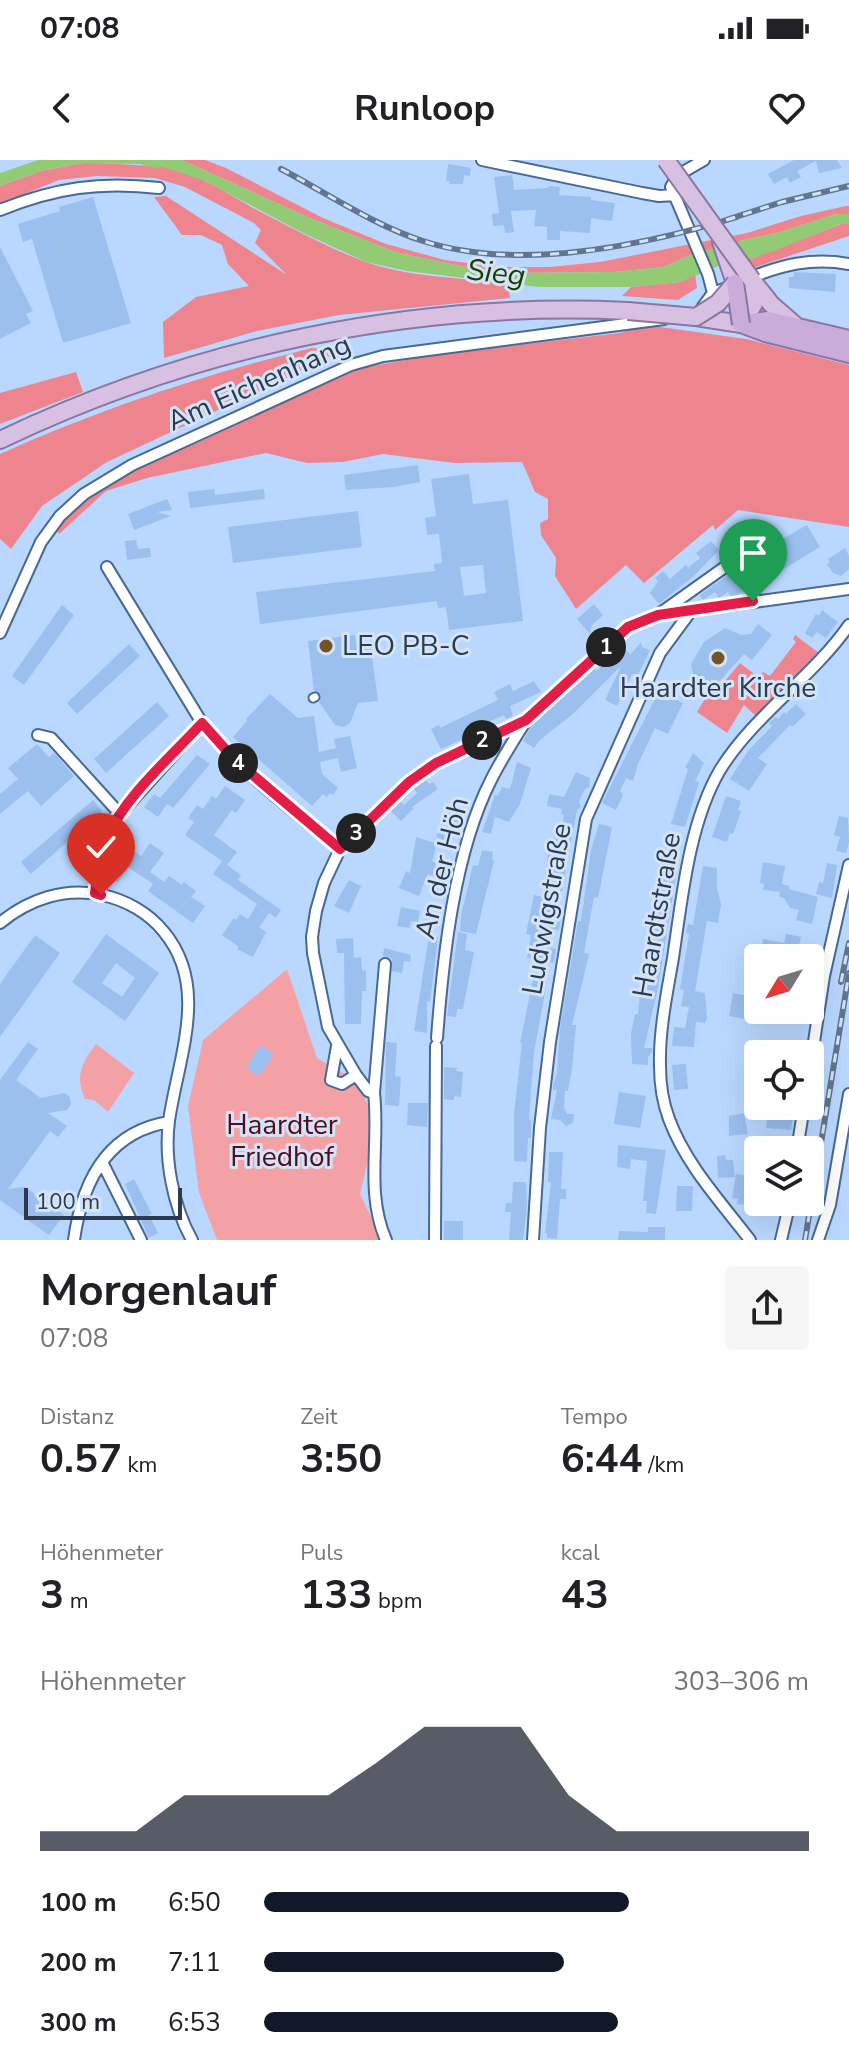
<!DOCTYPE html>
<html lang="de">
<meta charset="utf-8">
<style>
:root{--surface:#fff;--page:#f6f6f6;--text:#202124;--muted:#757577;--accent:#111827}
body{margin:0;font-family:"Nunito Sans",sans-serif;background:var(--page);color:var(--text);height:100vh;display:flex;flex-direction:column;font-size:30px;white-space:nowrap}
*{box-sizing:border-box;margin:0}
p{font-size:26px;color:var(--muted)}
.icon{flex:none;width:44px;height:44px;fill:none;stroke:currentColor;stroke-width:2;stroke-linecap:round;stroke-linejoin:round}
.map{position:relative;height:1080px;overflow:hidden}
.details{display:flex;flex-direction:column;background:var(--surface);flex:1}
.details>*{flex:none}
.needle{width:52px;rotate:232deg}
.tools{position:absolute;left:744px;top:784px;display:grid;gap:16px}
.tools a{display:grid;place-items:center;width:80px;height:80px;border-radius:8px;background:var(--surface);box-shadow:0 8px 32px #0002;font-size:40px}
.scale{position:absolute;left:24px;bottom:20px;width:158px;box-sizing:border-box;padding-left:8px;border:4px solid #2b3a4e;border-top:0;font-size:22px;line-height:28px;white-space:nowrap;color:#2b3a4e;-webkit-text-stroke:6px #d4e4f8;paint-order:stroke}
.pin{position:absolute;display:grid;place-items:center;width:68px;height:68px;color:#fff;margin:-82px -34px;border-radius:50% 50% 50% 0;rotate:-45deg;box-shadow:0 0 8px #0007}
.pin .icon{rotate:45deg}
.km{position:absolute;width:40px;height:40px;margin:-20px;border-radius:50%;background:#222;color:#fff;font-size:22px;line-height:40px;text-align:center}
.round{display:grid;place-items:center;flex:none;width:84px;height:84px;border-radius:8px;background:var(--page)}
.summary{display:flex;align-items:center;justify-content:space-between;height:136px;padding:0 40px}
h1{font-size:44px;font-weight:700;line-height:60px}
.stats{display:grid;grid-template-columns:repeat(3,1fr);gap:12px;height:136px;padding:8px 40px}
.stats div{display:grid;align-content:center}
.stats b{font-size:40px;font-weight:700}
.stats small{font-size:22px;font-weight:400}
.stats p{font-size:22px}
.chart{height:224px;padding:16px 40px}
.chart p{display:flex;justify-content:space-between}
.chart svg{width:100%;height:144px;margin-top:8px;fill:var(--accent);opacity:.7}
ul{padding:0 40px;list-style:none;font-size:26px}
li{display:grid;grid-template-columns:128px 96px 1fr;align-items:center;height:60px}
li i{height:20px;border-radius:10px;background:var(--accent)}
.status{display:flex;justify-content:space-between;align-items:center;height:56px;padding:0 40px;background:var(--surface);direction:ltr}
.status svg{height:22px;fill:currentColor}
header{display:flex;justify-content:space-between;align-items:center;height:104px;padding:0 40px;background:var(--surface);font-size:36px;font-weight:700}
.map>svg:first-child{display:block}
.green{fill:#f4a1a6}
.forest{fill:#ee848d}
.water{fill:#92cb74}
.building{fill:#9bbfef;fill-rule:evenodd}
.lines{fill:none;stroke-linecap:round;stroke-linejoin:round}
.pedestrian-casing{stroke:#476994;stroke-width:11}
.minor-casing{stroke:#476994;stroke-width:14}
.primary-casing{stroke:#8b76a2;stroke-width:20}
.trunk-casing{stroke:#8b76a2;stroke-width:20}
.pedestrian{stroke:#fff;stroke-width:7}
.minor{stroke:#fff;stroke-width:10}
.primary{stroke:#d8c0e3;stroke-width:16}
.trunk{stroke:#cbabda;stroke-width:16}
.rail-casing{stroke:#617590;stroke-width:6}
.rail{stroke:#d4e4f8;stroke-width:3;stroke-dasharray:9;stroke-linecap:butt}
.primary-bridge-casing{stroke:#8b76a2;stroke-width:20;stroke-linecap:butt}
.trunk-bridge-casing{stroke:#8b76a2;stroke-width:20;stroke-linecap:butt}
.primary-bridge{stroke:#d8c0e3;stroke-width:16}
.trunk-bridge{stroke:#cbabda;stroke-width:16}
.route-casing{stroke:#fff;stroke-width:16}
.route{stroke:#e11d48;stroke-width:10}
.poi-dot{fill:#725428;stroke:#d4e4f8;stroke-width:3}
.labels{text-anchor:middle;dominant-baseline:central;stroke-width:6;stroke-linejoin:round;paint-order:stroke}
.street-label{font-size:28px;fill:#2b3a4e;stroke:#d4e4f8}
.poi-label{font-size:28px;fill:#2b3a4e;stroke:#d4e4f8;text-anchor:start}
.park-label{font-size:28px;fill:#500e1a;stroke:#d4e4f8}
.water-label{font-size:30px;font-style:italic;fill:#1a3d00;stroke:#d4e4f8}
</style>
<div class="status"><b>07:08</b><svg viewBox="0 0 49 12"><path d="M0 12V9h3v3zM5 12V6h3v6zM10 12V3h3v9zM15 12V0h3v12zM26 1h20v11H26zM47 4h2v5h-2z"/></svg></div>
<header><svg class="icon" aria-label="back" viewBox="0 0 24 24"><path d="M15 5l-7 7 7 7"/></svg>Runloop<svg class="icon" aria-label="heart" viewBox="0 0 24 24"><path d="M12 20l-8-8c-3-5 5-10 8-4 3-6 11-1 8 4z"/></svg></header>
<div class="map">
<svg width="849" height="1080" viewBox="0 0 849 1080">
<rect width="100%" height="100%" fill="#bad8ff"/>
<path class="green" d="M287,809L317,898L357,921L371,952V987L360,1034L382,1080H217L199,1033L188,946L203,880Z
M96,884L134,913L108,952L94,940L85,939C75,916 81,904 96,884Z"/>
<path class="forest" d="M182,0H205L226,8L323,58L386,84L445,100L498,107H550L600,102L747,73L801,56L846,46H849V54H837L777,73L744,80L689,96L663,107L614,112L508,113L460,106L395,92L312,59Z
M83,3C110,3 137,5 163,7C193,10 231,36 257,50C292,68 326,87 363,101C405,117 463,118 508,123L510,138L339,155L257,171L164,198L163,162L196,137L249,126L228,104L222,85L201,75H182L154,37L166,36L287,115L255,83L261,70L254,63L185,27L155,18L97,16L59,20L0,44V26L41,11Z
M841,64H849V76L753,108L748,100Z
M695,114L697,128L678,140L622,136L631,127L680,122Z
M646,165L746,179L849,205V367L738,350L715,370L713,365L644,423L626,405L576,449L555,416L556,398L541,375L540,363L548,359V339L535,332L522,302L454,303L383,294L343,302L307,303L266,293L147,318L106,331L59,374L56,369L95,331L143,304L197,283L355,209L435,195L620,173Z
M312,188L340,191L293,215L107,302L42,346L11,389L0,379V294C103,248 202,215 312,188Z
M76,212L83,232L0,264V233Z
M795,475L819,493L756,556L744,545L727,573L697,552L706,537L710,539L740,503L758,517L763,512L770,516L796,482L793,479Z"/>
<path class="water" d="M38,0H182L312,59L395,92L460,106L508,113L614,112L663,107L689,96L744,80L777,73L837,54H849V64H840L776,90L748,100L721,105L680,122L631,127H539L407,111L366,102L303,73L205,21L163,7L154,8L140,4L83,3L41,11L0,26V13Z"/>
<path class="building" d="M794,0H837L842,8L819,13L816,1L797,11L801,17L790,23L787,17L774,24L768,14Z
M448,4L471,8L470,16L464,15L463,24H449L450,21H446Z
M512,15L514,30L548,28L549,26L560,27L559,35L591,37V40L615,43L612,61L591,58L590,73L560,71V80H547V67L534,66L536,50L511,51L514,72L505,73L504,65L493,66L492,54L499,53L494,17Z
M93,37L131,163L63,183L32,79L23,82L18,64L60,51L59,47Z
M0,87L33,151L26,154L31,163L0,179Z
M794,112L836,114L835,132L789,128V117H794Z
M418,305L420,322L394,327L346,330L344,315Z
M469,314L473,344L508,340L523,461L449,470L446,447L438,448L437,441L260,464L256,432L435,411L434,404L442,403L439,374L427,375L425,358L436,356L431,319ZM483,405L486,433L464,436L460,407Z
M214,329L215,335L264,329L265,339L190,348L188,332Z
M167,339L172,350L157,352L171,356L134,370L128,354Z
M358,351L362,387L233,403L228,367Z
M807,365L820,387L774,415L769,406L739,427L742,432L734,437H731L728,432L719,438L715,432L703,440L700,435L711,427L713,428L711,427L761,392L760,383L755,379L760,376L768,387Z
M136,380L138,389L150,388L151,397L127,400L125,381Z
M711,381L719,390L695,415L659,444L650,433L658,421L655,418L663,411L670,419L686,405L688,408L700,398L696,393Z
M845,388L849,396V409L841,416L833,413L827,404L830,402L828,399Z
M594,444L603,455L592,465L590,474L577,459Z
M62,445L74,455L24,525L12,516Z
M822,450L838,462L826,478L817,472L812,478L805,473L816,454L819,456Z
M758,464L772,475L752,500L744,494L716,525L711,527L701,523L699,529L694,520L691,504L704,482L725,468L741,475L751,474Z
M355,475L356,483L370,481L378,541L358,543L350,563L343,567L335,565L319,542L321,537L314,531L308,481Z
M641,482L642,487L650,490L637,517L632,514L617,546L605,540L621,506L574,553L540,580L534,588L523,581L532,565L595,509L597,511L620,487L631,494Z
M129,484L140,496L77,554L67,543Z
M534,521L541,532L510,546L513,556L506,559L504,555L479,566L465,573L467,577L441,589L431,569L439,565L440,568L498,540L494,532L510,524L513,531Z
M661,527L672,532L670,537L683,543L668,574L655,568L638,604L633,621L626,618L620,631L623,635L616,650L602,643Z
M270,534L298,558L314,556L319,592L336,588L334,579L350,576L357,608L341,612L338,598L320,602L322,614L338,628L333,635L330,633L327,637L323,634L312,646L233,577L247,561L246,559Z
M157,542L169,556L106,613L94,599Z
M796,544L806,554L792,567L790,565L758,598L767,604L749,631L730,619L748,591L772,566L769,563L775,557L778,559L784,552L786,554Z
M37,584L49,597L54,593L74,616L41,646L28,631L0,654V634L18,619L8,608Z
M693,593L704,603L695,621L699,622L685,667L671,664L688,609L685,608Z
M197,595L210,604L173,648L167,644L158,657L144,647L154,634L160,638Z
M517,602L531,608L520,644L509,662L495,657L491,674L482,672L495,635L498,636L502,627L510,629Z
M576,612L590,618L589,627L585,629L579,641L581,647L577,650L562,731L547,730L549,715H545L549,689L553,678L560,679L564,655L561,654L562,649L547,646L549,634L564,637Z
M426,620L429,624L433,622L438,629L412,647L414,648L401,661L391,651L401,642L404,645L417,633L414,629Z
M225,626L245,640L236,653L232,650L214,675L237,692L227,705L241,715L238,720L281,750L276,758L269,753L259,767L266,772L253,797L237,789L239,787L222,775L234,758L236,760L240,754L248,759L257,744L213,714L222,701L185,675L194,662L188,658L197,645L203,649L212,636L216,639Z
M726,636L741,641L738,650L741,651L733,674L730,673L727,682L712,677Z
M93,640L102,651L31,714L21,702Z
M450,646L460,661L451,683L436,677Z
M839,656L848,658L849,682L846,693L836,691L840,677L834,675Z
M599,664L612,667L598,738L594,737L584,793L589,794L572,865H576L572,909L568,931H565L564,947L567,954H574L573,963L566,966L560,960L551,959L557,930H553V925L557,913L560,869L578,761H581L591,690Z
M416,677L437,684L432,701L436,703L435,708L451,713L448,722L428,714L419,736L399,728L406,711L410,713Z
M150,683L164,693L150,712L164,722L169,716L182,725L184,722L196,731L191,737L205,746L193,763L148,731L153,724L128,707L118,722L109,717L128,687L141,696Z
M482,690L493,692L492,700L494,701L476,774L460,771L462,751L473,705L478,706Z
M763,702L785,706L782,724L789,726V729L818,737L812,764L796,760L799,750L790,748L784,738L779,737L780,732L763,730L764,724L760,723Z
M827,703L837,705L832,738L816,734L819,722L823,723Z
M662,706L677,709L658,828L644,888H652V892L648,897V905L632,904L631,873L635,854H638L642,810L646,789H648Z
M703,706L717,708V728L721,744L718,763L707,761L695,831L705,833L707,858L705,863L696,862L694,887L672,886L674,867L685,868L689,847L681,846L684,830L680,829L689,774L686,773L688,764L693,765Z
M349,720L361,726L349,753L334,746Z
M534,735L548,738L546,749L562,751L559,770L547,768L544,787L556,789L554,803L527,798L531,775L526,774Z
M401,747L420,751L418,762L411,761L410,768L397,766Z
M458,772L467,774L465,790L474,792L463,849H457L456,857L447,856Z
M106,774L159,813L125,861L72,822ZM116,803L135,818L122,837L102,823Z
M786,774L801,777L796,798H760L763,779L784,783Z
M35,775L60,793L0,877V824Z
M429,776L438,777L430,842L427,841V873L414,871Z
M353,778L354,798L361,797L362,811L366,810V831H362L361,864H345L344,793H337L336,779Z
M384,788L411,795L410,802L404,801L402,813L392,811V799L383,796Z
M533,819L547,821L534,893L529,960H531V978H528L527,1002L514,1001V954L522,883H520Z
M733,833L749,836L745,859L729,856Z
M28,882L38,889L16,920L41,938L64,933L70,937L71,944L67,950L48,953L67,966L58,977L50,971L8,1029L25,1027L64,1055L49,1075L0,1040V920Z
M386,882L397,883L395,916L401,917L399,946L385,945Z
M260,885L274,894L259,916L246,908Z
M686,904L688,929L674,930L672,905Z
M444,907L457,908L456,911L463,912L461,937L454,936V940L444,939Z
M619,932L646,936L640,968L614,964Z
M408,943H428L427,967L407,965Z
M779,946H795L791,970L766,968L767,959L774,960Z
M744,953L748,974L729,976V956Z
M618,985L666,990L656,1054L646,1053L647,1041H643L647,1001L631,999L630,1009L617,1007Z
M549,992H563L561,1029H566V1039H560L557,1079L547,1078V1073H545L551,1022H548Z
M725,995L726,1000H733L735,1017L718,1018L717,996Z
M736,1014L750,1016L746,1045L737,1044L738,1039L732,1038Z
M134,1019L152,1054L149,1055L158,1073L149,1078L125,1024Z
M513,1022H526L527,1047L523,1080H509L511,1052H505L506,1043H512Z
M677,1026H693L692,1051H676Z
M444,1061H463V1080H444Z
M648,1067H665V1080H618L619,1071L648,1072Z"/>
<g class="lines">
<defs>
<path id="pedestrian" d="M313,538L315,537"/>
<path id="minor" d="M482,0L642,33L659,36L675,35
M704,0L678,15L671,27L708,114L713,133
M0,50C55,28 100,21 159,28
M747,119C781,105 812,97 849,104
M702,148L713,133L729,127
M107,407L202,563C240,612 292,649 340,689
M659,454L753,387
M0,473L41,382L60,356L84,334L132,305L351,205L383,196L664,159
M38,575L51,578L120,654
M95,733L107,680L120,654L202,563
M0,763C29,739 65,727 102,735C126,740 149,753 164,772C210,827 178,898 169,961C164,999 173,1046 192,1080
M437,878C443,797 454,693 491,620C501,600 513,581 525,562
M337,886L331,920L342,924L356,915
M810,908L824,816L849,705
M374,933L385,804
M797,990L804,946
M102,1002L141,1080
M74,1080C82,1022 107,972 169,962
M386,1080C365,1032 380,982 374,933L368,931L356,915L328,867L313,793L312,777L316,751L324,723L340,689L409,622L436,603L526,560L628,467L658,455L849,429
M435,1080L436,886
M533,1080L540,968L550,882L586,659L660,493L691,451
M750,1080C721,1042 686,1005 669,959C663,943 660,924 660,906C659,870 667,833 673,798C682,738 689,663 720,610C754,555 812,518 849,465
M781,1080L790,1042
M818,1080L830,1045L849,934"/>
<path id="primary" d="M721,82L735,123
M752,120L771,144L794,164
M696,157L741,164L754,144L752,120
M0,280C196,186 412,141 628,151"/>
<path id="trunk" d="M743,163L768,160L849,179
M741,164L765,173L849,194"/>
</defs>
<use href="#pedestrian" class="pedestrian-casing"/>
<use href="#minor" class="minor-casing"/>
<use href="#primary" class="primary-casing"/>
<use href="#trunk" class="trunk-casing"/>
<use href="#pedestrian" class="pedestrian"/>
<use href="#minor" class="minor"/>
<use href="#primary" class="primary"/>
<use href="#trunk" class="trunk"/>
<defs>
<path id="rail" d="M281,9C325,32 375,66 423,81C519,112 642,86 737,57
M726,60L782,42L849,26
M841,822L849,783
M805,1080L849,813"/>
</defs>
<use href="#rail" class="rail-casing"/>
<use href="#rail" class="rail"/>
<defs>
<path id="primary-bridge" d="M666,0L752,120
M628,151L696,157L718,143L735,123"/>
<path id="trunk-bridge" d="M735,123L741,164"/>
</defs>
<use href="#primary-bridge" class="primary-bridge-casing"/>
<use href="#trunk-bridge" class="trunk-bridge-casing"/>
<use href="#primary-bridge" class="primary-bridge"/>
<use href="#trunk-bridge" class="trunk-bridge"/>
</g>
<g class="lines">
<defs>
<path id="route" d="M101,735L95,733C98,715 100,695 107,678C124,637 172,596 202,563L235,600L340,689L409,622L436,603L526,560L628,467L658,455L753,441"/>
</defs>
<use href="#route" class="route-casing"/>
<use href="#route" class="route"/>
</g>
<g class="poi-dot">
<circle cx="326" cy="486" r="8"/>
<circle cx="718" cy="498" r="8"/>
</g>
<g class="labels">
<g class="street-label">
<text transform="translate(259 223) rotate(-24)">Am Eichenhang</text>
<text transform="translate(442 708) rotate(-76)">An der Höh</text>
<text transform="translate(547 749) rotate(-80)">Ludwigstraße</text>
<text transform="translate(657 755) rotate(-80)">Haardtstraße</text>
</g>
<g class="poi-label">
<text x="342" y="486">LEO PB-C</text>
<text x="718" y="528" text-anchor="middle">Haardter Kirche</text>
</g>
<g class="park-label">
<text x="282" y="965">Haardter<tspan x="282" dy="32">Friedhof</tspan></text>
</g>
<g class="water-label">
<text transform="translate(496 113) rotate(6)">Sieg</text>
</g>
</g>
</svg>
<div class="tools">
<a><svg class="needle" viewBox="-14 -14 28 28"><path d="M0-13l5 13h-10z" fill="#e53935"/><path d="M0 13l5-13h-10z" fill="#757577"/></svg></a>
<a><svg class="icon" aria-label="locate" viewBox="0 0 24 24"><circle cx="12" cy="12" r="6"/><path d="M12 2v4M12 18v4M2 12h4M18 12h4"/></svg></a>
<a><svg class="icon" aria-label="layers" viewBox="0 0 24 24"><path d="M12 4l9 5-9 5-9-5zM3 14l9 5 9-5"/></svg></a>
</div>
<div class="scale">100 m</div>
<div class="pin" style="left:753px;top:441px;background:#1e9e55"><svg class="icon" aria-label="arrive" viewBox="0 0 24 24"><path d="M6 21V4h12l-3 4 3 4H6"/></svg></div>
<div class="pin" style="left:101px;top:735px;background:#d93025"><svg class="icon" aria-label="check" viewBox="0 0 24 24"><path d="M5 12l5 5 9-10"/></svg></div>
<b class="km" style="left:606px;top:487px">1</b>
<b class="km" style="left:482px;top:580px">2</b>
<b class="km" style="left:356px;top:673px">3</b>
<b class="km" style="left:238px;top:603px">4</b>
</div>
<section class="details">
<div class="summary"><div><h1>Morgenlauf</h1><p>07:08</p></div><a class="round"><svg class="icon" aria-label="share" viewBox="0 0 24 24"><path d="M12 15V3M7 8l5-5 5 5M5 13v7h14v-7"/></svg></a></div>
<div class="stats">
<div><p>Distanz</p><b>0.57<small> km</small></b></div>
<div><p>Zeit</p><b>3:50</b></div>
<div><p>Tempo</p><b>6:44<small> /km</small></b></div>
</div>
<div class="stats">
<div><p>Höhenmeter</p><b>3<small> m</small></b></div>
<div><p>Puls</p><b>133<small> bpm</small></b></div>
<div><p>kcal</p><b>43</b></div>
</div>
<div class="chart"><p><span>Höhenmeter</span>303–306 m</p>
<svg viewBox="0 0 160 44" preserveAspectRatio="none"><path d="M0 44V38L10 38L20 38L30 27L40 27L50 27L60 27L70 17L80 6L90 6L100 6L110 27L120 38L130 38L140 38L150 38L160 38V44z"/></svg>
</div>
<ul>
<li><b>100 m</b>6:50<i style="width:67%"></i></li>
<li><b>200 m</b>7:11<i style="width:55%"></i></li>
<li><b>300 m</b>6:53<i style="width:65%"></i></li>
</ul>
</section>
